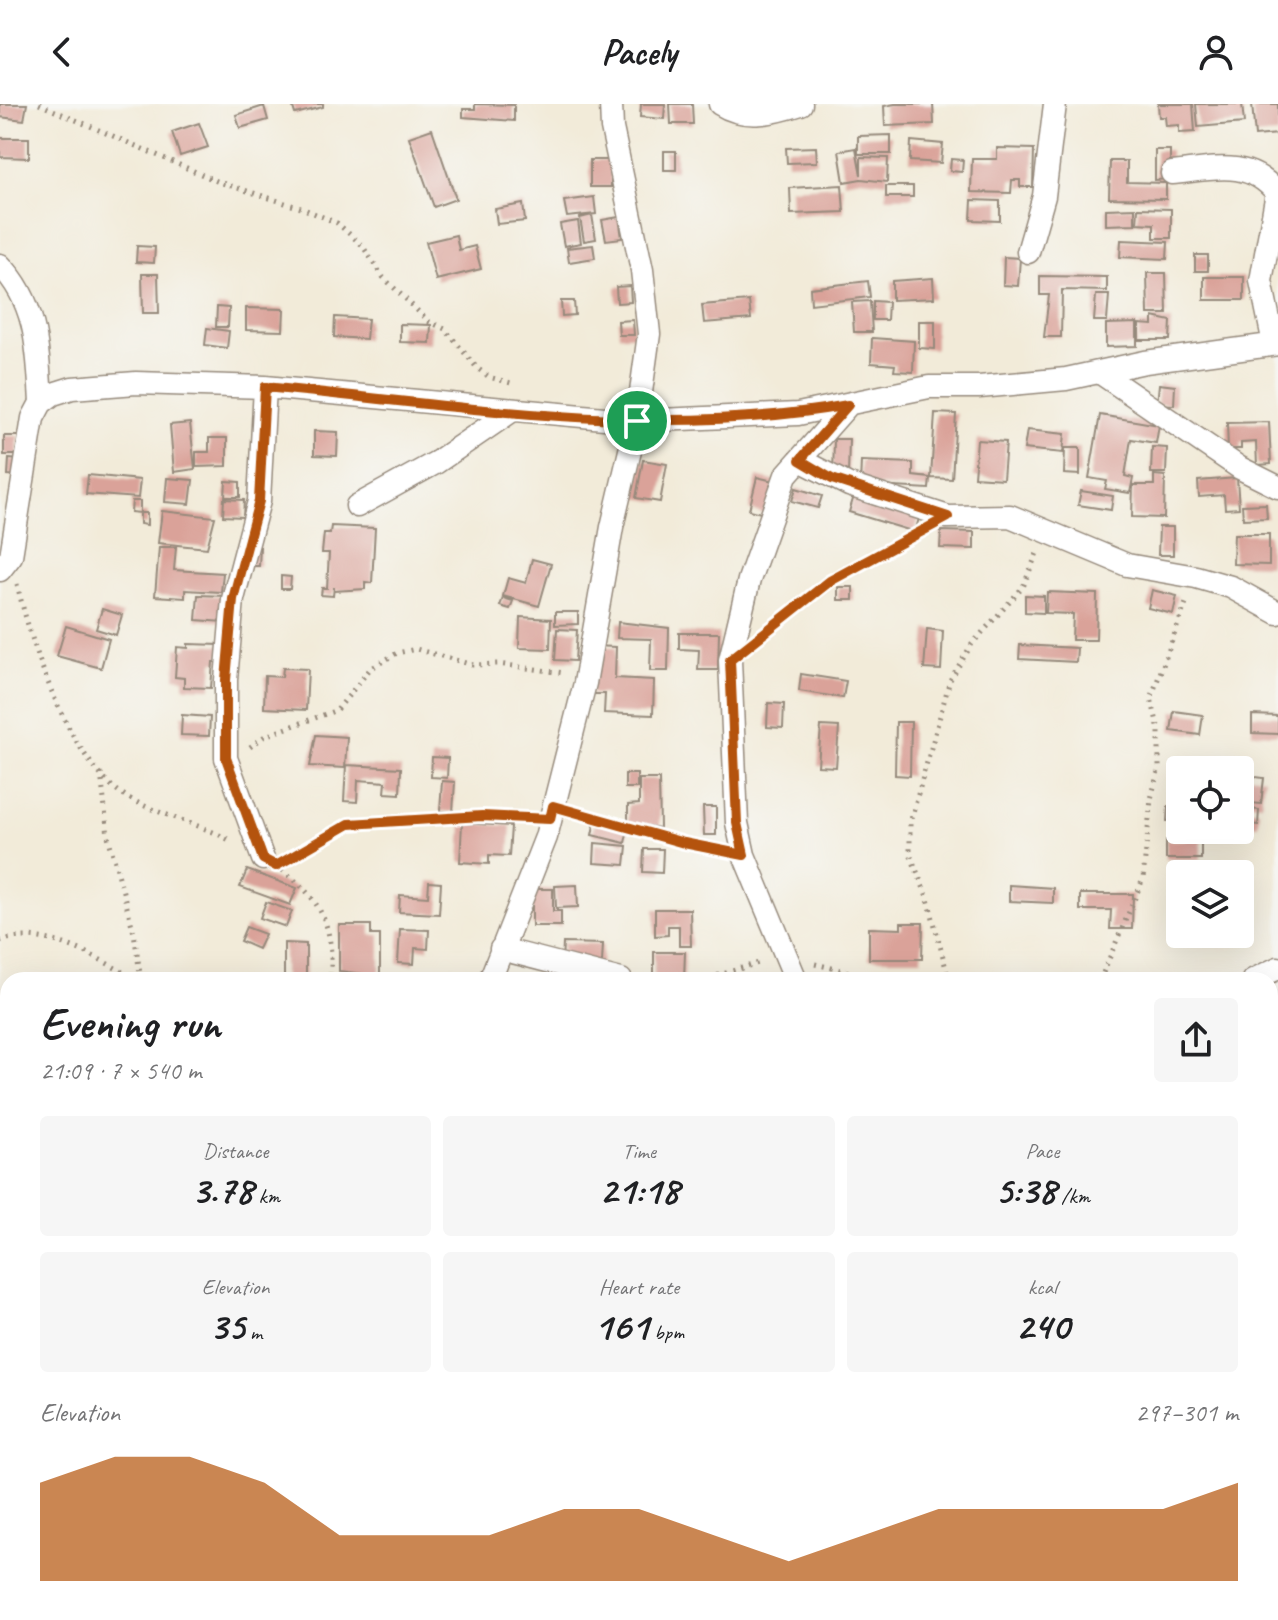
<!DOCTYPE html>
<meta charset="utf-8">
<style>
:root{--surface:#fff;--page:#f6f6f6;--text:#202124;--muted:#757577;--accent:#b45309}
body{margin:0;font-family:Caveat,sans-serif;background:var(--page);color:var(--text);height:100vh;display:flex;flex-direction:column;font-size:30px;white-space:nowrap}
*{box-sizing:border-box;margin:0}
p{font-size:26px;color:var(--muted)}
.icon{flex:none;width:44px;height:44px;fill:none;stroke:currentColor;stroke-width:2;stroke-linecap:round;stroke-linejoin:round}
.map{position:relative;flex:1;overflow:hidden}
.panel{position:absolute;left:0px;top:868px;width:1278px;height:648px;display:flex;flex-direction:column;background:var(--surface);border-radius:24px 24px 0 0;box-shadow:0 8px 32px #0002}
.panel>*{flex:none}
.controls{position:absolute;left:1166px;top:652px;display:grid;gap:16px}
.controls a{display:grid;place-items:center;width:88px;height:88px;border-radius:8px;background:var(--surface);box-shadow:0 8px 32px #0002;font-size:40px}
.pin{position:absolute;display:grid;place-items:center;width:68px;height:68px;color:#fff;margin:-34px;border:4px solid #fff;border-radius:50%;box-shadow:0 2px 8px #0007}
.round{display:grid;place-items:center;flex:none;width:84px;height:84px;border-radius:8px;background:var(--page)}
.summary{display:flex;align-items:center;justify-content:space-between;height:136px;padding:0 40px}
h1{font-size:44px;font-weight:800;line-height:60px}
.figures{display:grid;grid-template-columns:repeat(3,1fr);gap:12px;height:136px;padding:8px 40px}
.figures div{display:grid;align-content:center;border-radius:8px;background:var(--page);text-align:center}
.figures b{font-size:40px;font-weight:800}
.figures small{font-size:22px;font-weight:400}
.figures p{font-size:22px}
.chart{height:224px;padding:16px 40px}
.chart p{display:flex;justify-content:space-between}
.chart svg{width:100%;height:144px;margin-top:8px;fill:var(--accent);opacity:.7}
header{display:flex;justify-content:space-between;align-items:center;height:104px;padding:0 40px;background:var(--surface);font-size:36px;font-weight:800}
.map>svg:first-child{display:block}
.building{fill:#daa299}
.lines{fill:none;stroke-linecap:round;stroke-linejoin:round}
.minor-casing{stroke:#968a7c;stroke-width:25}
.path{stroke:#968a7c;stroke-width:5;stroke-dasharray:2 6;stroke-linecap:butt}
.minor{stroke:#fff;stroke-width:22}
.route-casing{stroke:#fff;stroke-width:16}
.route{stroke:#b45309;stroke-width:10}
</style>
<header><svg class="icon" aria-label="back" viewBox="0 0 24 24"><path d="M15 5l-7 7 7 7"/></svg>Pacely<svg class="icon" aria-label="person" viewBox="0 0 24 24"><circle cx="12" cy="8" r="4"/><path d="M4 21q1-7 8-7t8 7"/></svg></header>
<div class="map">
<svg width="1278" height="1516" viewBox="0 0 1278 1516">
<rect width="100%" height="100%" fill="#f6f6f2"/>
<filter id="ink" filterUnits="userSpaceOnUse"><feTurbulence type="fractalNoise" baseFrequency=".0125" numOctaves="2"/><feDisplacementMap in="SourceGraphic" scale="16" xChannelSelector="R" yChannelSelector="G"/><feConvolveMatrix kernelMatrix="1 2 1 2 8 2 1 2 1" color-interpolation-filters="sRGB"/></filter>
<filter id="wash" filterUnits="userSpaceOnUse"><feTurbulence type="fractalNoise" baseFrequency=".006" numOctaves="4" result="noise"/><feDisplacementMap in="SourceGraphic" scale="32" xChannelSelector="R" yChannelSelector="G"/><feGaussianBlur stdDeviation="1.8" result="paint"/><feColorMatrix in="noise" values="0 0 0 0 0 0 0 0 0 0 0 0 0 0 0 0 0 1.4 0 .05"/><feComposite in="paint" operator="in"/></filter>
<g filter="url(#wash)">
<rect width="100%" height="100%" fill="#f2ebd9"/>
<g id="blocks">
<path class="building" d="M0,0H27L24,16L0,13Z
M292,0H323V3L295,10Z
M475,0L514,1V17L463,13V5H475Z
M641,0H665L664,15L640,13Z
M670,0H692L693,20H671Z
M895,0H933L934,20L885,22L884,2Z
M1158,0H1193L1195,28L1179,29V21L1166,22L1165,13H1159Z
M1196,0H1242L1244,19L1198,23Z
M1252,0H1278V30L1255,32Z
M264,2L268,16L240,24L236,11Z
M199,19L208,43L180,52L172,28Z
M432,25L456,95L434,103L409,33Z
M891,31V50H858V32Z
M0,34H29V54L0,53Z
M911,37L943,40L941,59L910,57Z
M816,43L817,58L787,59L786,44Z
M856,44L861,71V53L888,54L887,78L861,75L844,78L839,47Z
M997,44L1034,45L1033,83H1020V76H1012L1011,89L971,88L972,55H997Z
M1155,46H1170V75L1155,76Z
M664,47H676V66H664Z
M951,55L963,56L962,68L950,67Z
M590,56H611V83H590Z
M1110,57H1127V78L1166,79V95L1109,94Z
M842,81L844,108L791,110L790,84Z
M886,82H913V93H886Z
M594,93L596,110L567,113L564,97Z
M972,96L1000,97V117L971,116Z
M523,100L525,117L497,120L495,105Z
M1135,104V120L1106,121V105Z
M1138,104L1171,105V134H1154V120L1137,119Z
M592,111L596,135L584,137L580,114Z
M619,113L622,134L606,136L602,116Z
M578,117L581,139L564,142L560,120Z
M456,131L459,146L475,142L481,165L436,176L426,138Z
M1121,136L1168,138L1167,155L1120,153Z
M593,141L595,154L569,158L567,144Z
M137,142L155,143L154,159L136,158Z
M1195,151H1208V167H1195Z
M1004,153L1020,154L1018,182L1003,181Z
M1147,169H1166L1167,210H1148Z
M142,170H158L159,209H143Z
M1040,172L1107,173V187L1062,186L1061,233H1044L1049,191H1040Z
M1204,173H1244V196H1204Z
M933,174L934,194L892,196V177Z
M868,177L870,193L811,200L810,184Z
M630,182L631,198L617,199L616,183Z
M1096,191H1109L1107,217H1094Z
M561,197H574L575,211L562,212Z
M749,197L751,215L704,219L702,201Z
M870,197L872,228H854L852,198Z
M873,197L888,198L887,216H873Z
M217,203L229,204L228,223H216Z
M246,204L284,205L283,227L246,226Z
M335,213L368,215L366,235L334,233Z
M1153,213L1171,217L1170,236H1139V220L1153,221Z
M633,216L634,231H619L618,217Z
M919,217H935V245L919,244Z
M1137,219V242L1106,243V220Z
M400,220L431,221L430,239L400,238Z
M207,224L229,227L227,244L205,241Z
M872,234L914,237L913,268L894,267L895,261L871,259Z
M1159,280L1175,282L1174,301L1157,300Z
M935,309L956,310L952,375L931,374Z
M1100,311L1159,321L1156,339L1131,335L1125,372L1133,374L1130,389L1105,385L1107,377L1089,374Z
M1269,318L1271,360L1257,361L1256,338L1241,339V345H1228L1227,319Z
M190,319L195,365L174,368L170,321Z
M1027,326L1065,330L1063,349L1024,345Z
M314,327L338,328L337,352L314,351Z
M4,332H18V351H4Z
M209,334H227V362L196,363V348H209Z
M834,335H849L848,373H833Z
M977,336L1006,338L1003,375L974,373Z
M1152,343L1167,344L1166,369H1151Z
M1065,344H1080V371L1064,370Z
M9,355L20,356L19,372L8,371Z
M643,356L667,360L660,398L636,394Z
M861,357L913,359V372L930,374L929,385L860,381Z
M88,371L140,376L138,394L86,390Z
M1154,371L1165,372L1164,414L1132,413L1133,381H1154Z
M757,373L781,379L773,412L749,406Z
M167,374L193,376L190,400L165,398Z
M1237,374L1239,404L1225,405L1224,391L1199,393L1198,377Z
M226,377L240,378V393H225Z
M796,384L822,392L818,404L792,397Z
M1081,387L1113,392L1111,406L1078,401Z
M854,392L920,411L915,428L849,408Z
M224,395L244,396L243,413L223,412Z
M132,397H140V409L131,408Z
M1266,400L1267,414L1243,415L1242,401Z
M162,407L215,413L207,444L158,439Z
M140,409H147V421L140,420Z
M331,422L375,424L372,479L365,478V485L334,487V483L333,492L321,491L322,484H327L329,449H322L324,429H330Z
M1159,423H1173V451H1158Z
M941,427L974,428V445L940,444Z
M1234,430H1269V461L1233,460Z
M159,443H176L174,466L223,469L221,488L185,486V494L155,492Z
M251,443H260L259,462H250Z
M532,455L551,460L539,502L503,492L508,474L526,479Z
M281,472L291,473L290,485H281Z
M838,483H853V496H838Z
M1152,486L1177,492L1173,510L1148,504Z
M1047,488L1097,490L1096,536H1072L1073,510L1046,509Z
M198,491L226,492L224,518L196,516Z
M1025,491L1044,492V509L1025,508Z
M503,494L513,497L510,505L500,502Z
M102,505L122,511L116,531L96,525Z
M555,508H578V520L555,521Z
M520,513L551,515L550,545L519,544Z
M618,518L669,524L668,567H650L651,535L617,534Z
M66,522L109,535L101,564L57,552Z
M557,525L577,526L575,557L555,556Z
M927,525L943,527L941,566L924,565Z
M679,529H719L718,566H698L699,546L679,545Z
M188,540L221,541L220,558H213L211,584L184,583V574L175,573L177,543L188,544Z
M1020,541L1077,544L1076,558L1019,555Z
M593,542L616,543L615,574L654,576L653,611L604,609L605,590H592Z
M283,564L308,565L306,606L264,604L265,572L282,573Z
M801,570L846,577L843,594L799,587Z
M768,599L784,600L783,624L767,623Z
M1174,607L1203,611L1200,631L1171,627Z
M182,611L210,613L209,632L181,631Z
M1252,611L1278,612V630L1252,629Z
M896,618H911L910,672L895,671Z
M821,622L839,623L836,663L818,662Z
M316,631L347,633L345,664L310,662Z
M432,653L448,654L447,674L431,673Z
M346,661L401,664L400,690L385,689L386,678L358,676L357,698L344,697Z
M625,670H637V684H625Z
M1240,671L1264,674L1261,700L1240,698Z
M639,675H659L660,724L628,719V701L639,700Z
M442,677L455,678L453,708L440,707Z
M1168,702L1180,703V717H1167Z
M703,703H716V731H704Z
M1240,704L1259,706L1258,721L1240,719Z
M595,716L628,725L625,739L592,731Z
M462,719L511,722L509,752L489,751V760L460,758Z
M1166,736H1201V755H1166Z
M595,739L627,742L625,761L594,759Z
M644,745H663L662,769L643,768Z
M247,766L297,784L290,801L240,783Z
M429,778L441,779L439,810L399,808L400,791L428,793Z
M577,781L578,803L556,804L555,782Z
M1009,781L1053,784V799L1009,797Z
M532,785H553V807H561V822H532Z
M1080,790H1133L1132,825H1110L1111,806H1080Z
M266,798L292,807L286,823L260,814Z
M655,805H690L691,842H679V822H668V831L655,832Z
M901,819H923L922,855H869V824L901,825Z
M339,821H371V831H380V872L339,867Z
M246,823L265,830L258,845L240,837Z
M400,825L429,826L428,845L415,844L414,860L398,859Z
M284,839L306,840V876H284Z
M563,839L603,840L602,859L562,858Z
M654,848H685L684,876H654Z
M0,901H8V923H0Z
M0,992H8V1013L0,1012Z
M0,1067L8,1070V1088L1,1112Z
M0,1167L7,1169L0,1188Z
M0,1217H8V1265L0,1264Z
M0,1350H8V1421L0,1420Z
M1270,1443H1278V1459H1270Z
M185,1508H198L197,1516H184Z
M201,1508H219V1516H200Z
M324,1508H348V1516H324Z
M380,1508H388L407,1516H377Z
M736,1508H755L753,1514Z
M818,1508H843L848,1510L846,1516H816Z
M1083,1508H1104L1128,1513V1516H1082Z
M135,1512H166V1516H135Z"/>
</g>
</g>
<g filter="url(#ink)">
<use href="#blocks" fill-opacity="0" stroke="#968a7c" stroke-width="2"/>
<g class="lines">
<defs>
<path id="minor" d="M720,0C745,16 774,9 801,0
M1172,69C1213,65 1249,54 1277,89L1261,177L1274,240
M1028,148L1044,92L1055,0
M0,161C38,199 38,249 41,299
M1099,268L1240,364L1278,383
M800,356L849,381L948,413L1010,412L1127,461L1196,473L1231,483L1278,509
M357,402L437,358L513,306
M0,466L11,452L33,314L41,299L53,290L72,284L136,279L265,283L637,317L798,310L929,283H979L1066,275L1145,258L1278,240
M263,755L226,654V576L233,495L259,397L265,283
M501,845L621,876
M490,876L546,733L585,579L612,423L637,317L649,230L642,166L612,24L611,0
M796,876L744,751L737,719L730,556L749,476L786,371L848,301
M1253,876L1278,864
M1270,1297L1278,1290
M437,1508L456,1516
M888,1508L894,1516
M1164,1508L1174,1516
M253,1516L254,1508"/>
</defs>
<use href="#minor" class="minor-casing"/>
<path class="path" d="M39,0L219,78L304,105L337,119L362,141L383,173L428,217L445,225L477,264L489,273L511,279
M17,480C31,540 69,657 124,691C153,710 198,718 231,737
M761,529L830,477L917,429
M250,643L265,632L337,606L370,565L397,549L416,545L473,561L498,560L564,569
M101,669L108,732L134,829L141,876
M575,708L719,746
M287,755L349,720L482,712L528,714
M282,766C323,796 335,826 330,876
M0,837C46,822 97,853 136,876
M815,860L884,876
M702,876L762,858
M949,876L928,795L910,750V719L950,576L972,540L1023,483L1037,449
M1100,876L1143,775L1151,695L1159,663V626L1151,594L1187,496
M0,978L8,979
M1270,1024L1278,1023
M1270,1203L1278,1205
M0,1280L8,1284
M0,1311L8,1307
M1270,1471H1278
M1131,1516L1133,1508"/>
<use href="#minor" class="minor"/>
</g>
</g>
<g class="lines" filter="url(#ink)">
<defs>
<path id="route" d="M265,283C457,301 656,336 848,301L800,356L832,375L948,413L830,477L730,556L737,719L744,751L684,739L553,702L550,715L482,712L349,720L276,762L263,755L226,654V576L233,495L259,397Z"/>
</defs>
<use href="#route" class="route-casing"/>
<use href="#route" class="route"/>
</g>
</svg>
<div class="controls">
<a><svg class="icon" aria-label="locate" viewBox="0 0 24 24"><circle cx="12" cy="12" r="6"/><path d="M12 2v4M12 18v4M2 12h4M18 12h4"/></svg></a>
<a><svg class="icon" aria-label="layers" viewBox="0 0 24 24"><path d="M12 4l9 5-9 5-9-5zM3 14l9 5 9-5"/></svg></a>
</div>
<div class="pin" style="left:637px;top:317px;background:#1e9e55"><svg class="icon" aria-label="arrive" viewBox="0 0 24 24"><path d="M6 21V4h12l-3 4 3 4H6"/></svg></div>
<section class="panel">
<div class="summary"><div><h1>Evening run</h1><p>21:09 · 7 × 540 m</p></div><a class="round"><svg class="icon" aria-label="share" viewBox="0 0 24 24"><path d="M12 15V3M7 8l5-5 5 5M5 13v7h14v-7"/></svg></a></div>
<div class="figures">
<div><p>Distance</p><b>3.78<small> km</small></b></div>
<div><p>Time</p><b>21:18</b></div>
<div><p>Pace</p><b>5:38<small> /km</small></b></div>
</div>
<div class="figures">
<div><p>Elevation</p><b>35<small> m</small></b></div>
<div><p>Heart rate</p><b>161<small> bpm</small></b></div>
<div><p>kcal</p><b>240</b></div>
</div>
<div class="chart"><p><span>Elevation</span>297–301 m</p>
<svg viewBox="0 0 160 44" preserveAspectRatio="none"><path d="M0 44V14L10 6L20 6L30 14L40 30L50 30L60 30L70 22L80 22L90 30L100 38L110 30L120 22L130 22L140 22L150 22L160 14V44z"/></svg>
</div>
</section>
</div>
